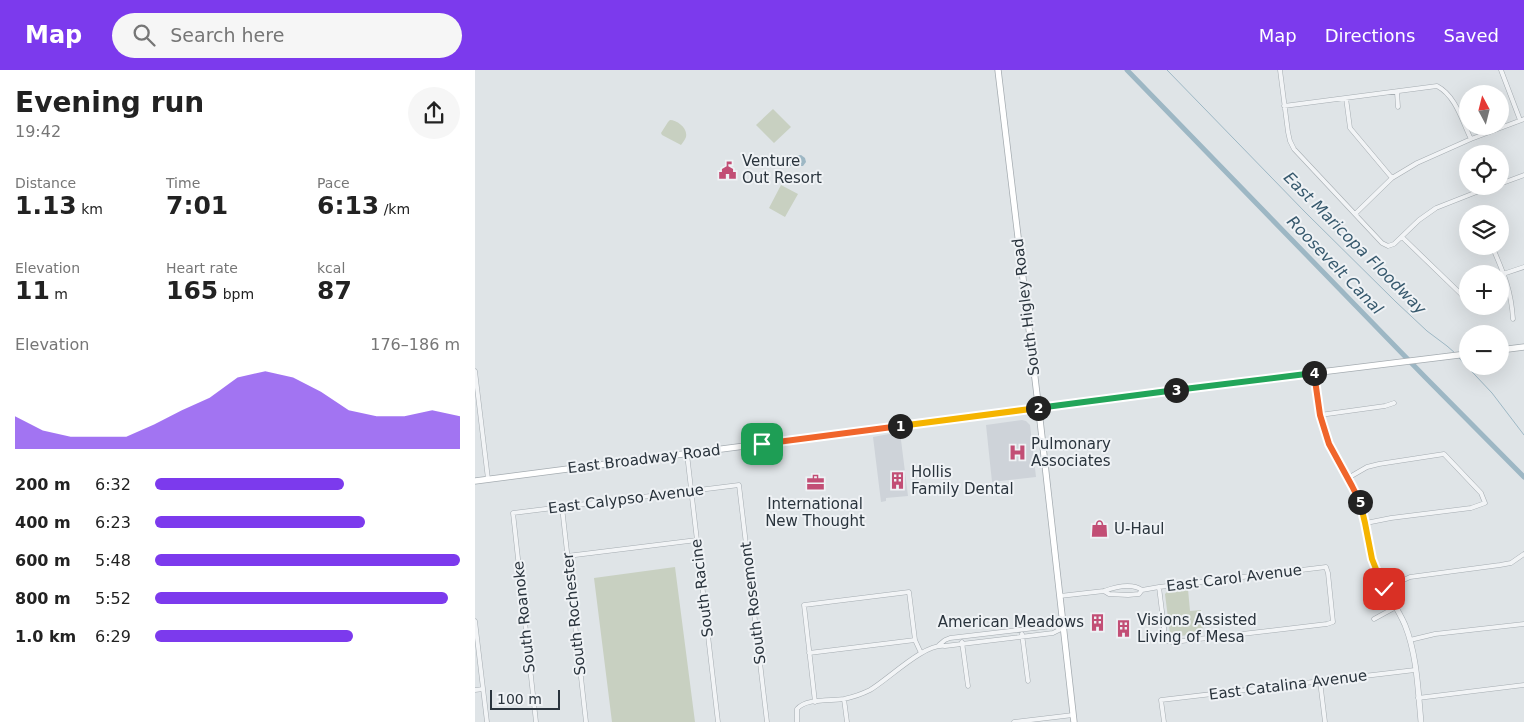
<!DOCTYPE html>
<meta charset="utf-8">
<style>
:root{--surface:#fff;--page:#f6f6f6;--text:#222;--muted:#767676;--accent:#7c3aed}
body{margin:0;font-family:"DejaVu Sans",sans-serif;background:var(--page);color:var(--text);height:100vh;display:flex;flex-direction:column;font-size:19px;white-space:nowrap}
*{box-sizing:border-box;margin:0}
p{font-size:16px;color:var(--muted)}
.icon{flex:none;width:28px;height:28px;fill:none;stroke:currentColor;stroke-width:2;stroke-linecap:round;stroke-linejoin:round}
.map{position:relative;flex:1;overflow:hidden}
.sheet{display:flex;flex-direction:column;background:var(--surface);width:475px}
.sheet>*{flex:none}
.needle{width:32px;rotate:353deg}
.buttons{position:absolute;left:984px;top:15px;display:grid;gap:10px}
.buttons a{display:grid;place-items:center;width:50px;height:50px;border-radius:50%;background:var(--surface);box-shadow:0 5px 20px #0002;font-size:25px}
.scale{position:absolute;left:15px;bottom:12px;width:70px;box-sizing:border-box;padding-left:5px;border:2px solid #2a343d;border-top:0;font-size:14px;line-height:18px;white-space:nowrap;color:#2a343d;-webkit-text-stroke:4px #eff2f5;paint-order:stroke}
.pin{position:absolute;display:grid;place-items:center;width:42px;height:42px;color:#fff;margin:-21px;border-radius:10px;box-shadow:0 2px 8px #0006}
.km{position:absolute;width:25px;height:25px;margin:-12px;border-radius:50%;background:#222;color:#fff;font-size:14px;line-height:25px;text-align:center}
.round{display:grid;place-items:center;flex:none;width:52px;height:52px;border-radius:26px;background:var(--page)}
.headline{display:flex;align-items:center;justify-content:space-between;height:85px;padding:0 15px}
h1{font-size:28px;font-weight:700;line-height:38px}
.metrics{display:grid;grid-template-columns:repeat(3,1fr);gap:8px;height:85px;padding:5px 15px}
.metrics div{display:grid;align-content:center}
.metrics b{font-size:25px;font-weight:700}
.metrics small{font-size:14px;font-weight:400}
.metrics p{font-size:14px}
.chart{height:140px;padding:10px 15px}
.chart p{display:flex;justify-content:space-between}
.chart svg{width:100%;height:90px;margin-top:5px;fill:var(--accent);opacity:.7}
ul{padding:0 15px;list-style:none;font-size:16px}
li{display:grid;grid-template-columns:80px 60px 1fr;align-items:center;height:38px}
li i{height:12px;border-radius:6px;background:var(--accent)}
header{display:flex;align-items:center;gap:30px;box-sizing:border-box;height:70px;padding:0 25px;background:var(--accent);color:#fff}
header strong{font-size:24px}
nav{display:flex;gap:28px;margin-inline-start:auto;font-size:18px}
.search{width:350px;height:45px;background:var(--page);display:flex;align-items:center;gap:12px;box-sizing:border-box;padding:0 18px;border-radius:28px;color:var(--muted);font-size:19px}
main{display:flex;flex:1;min-height:0}
.map>svg:first-child{display:block}
.built{fill:#ced3d9}
.green{fill:#c8d0c1}
.water{fill:#9db7c4}
.lines{fill:none;stroke-linecap:round;stroke-linejoin:round}
.stream{stroke:#9db7c4;stroke-width:1}
.canal{stroke:#9db7c4;stroke-width:5}
.minor-casing{stroke:#a5acb1;stroke-width:5}
.tertiary-casing{stroke:#a5acb1;stroke-width:6}
.secondary-casing{stroke:#a5acb1;stroke-width:7}
.minor{stroke:#f2f4f6;stroke-width:4}
.tertiary{stroke:#f2f4f6;stroke-width:5}
.secondary{stroke:#fff;stroke-width:5.5}
.split-1-casing{stroke:#fff;stroke-width:10}
.split-2-casing{stroke:#fff;stroke-width:10}
.split-3-casing{stroke:#fff;stroke-width:10}
.split-4-casing{stroke:#fff;stroke-width:10}
.split-5-casing{stroke:#fff;stroke-width:10}
.split-6-casing{stroke:#fff;stroke-width:10}
.split-1{stroke:#f0652b;stroke-width:6}
.split-2{stroke:#f5b400;stroke-width:6}
.split-3{stroke:#22a559;stroke-width:6}
.split-4{stroke:#22a559;stroke-width:6}
.split-5{stroke:#f0652b;stroke-width:6}
.split-6{stroke:#f5b400;stroke-width:6}
.labels{text-anchor:middle;dominant-baseline:central;stroke-width:4;stroke-linejoin:round;paint-order:stroke}
.poi-label{font-size:15px;fill:#2a343d;stroke:#eff2f5;text-anchor:start}
.street-label{font-size:15px;fill:#2a343d;stroke:#eff2f5}
.water-label{font-size:16px;font-style:italic;fill:#37596d;stroke:#eff2f5}
</style>
<header>
<strong>Map</strong>
<div class="search"><svg class="icon" aria-label="search" viewBox="0 0 24 24"><circle cx="10" cy="10" r="6"/><path d="M15 15l6 6"/></svg>Search here</div>
<nav><a>Map</a><a>Directions</a><a>Saved</a></nav>
</header>
<main>
<section class="sheet">
<div class="headline"><div><h1>Evening run</h1><p>19:42</p></div><a class="round"><svg class="icon" aria-label="share" viewBox="0 0 24 24"><path d="M12 15V3M7 8l5-5 5 5M5 13v7h14v-7"/></svg></a></div>
<div class="metrics">
<div><p>Distance</p><b>1.13<small> km</small></b></div>
<div><p>Time</p><b>7:01</b></div>
<div><p>Pace</p><b>6:13<small> /km</small></b></div>
</div>
<div class="metrics">
<div><p>Elevation</p><b>11<small> m</small></b></div>
<div><p>Heart rate</p><b>165<small> bpm</small></b></div>
<div><p>kcal</p><b>87</b></div>
</div>
<div class="chart"><p><span>Elevation</span>176–186 m</p>
<svg viewBox="0 0 160 44" preserveAspectRatio="none"><path d="M0 44V28L10 35L20 38L30 38L40 38L50 32L60 25L70 19L80 9L90 6L100 9L110 16L120 25L130 28L140 28L150 25L160 28V44z"/></svg>
</div>
<ul>
<li><b>200 m</b>6:32<i style="width:62%"></i></li>
<li><b>400 m</b>6:23<i style="width:69%"></i></li>
<li><b>600 m</b>5:48<i style="width:100%"></i></li>
<li><b>800 m</b>5:52<i style="width:96%"></i></li>
<li><b>1.0 km</b>6:29<i style="width:65%"></i></li>
</ul>
</section>
<div class="map">
<svg width="1049" height="652" viewBox="0 0 1049 652">
<rect width="100%" height="100%" fill="#dfe4e7"/>
<path class="built" d="M547,350L551,351L555,355L561,407L517,412L511,355Z
M425,362L433,426L411,428V431L406,432L398,367Z"/>
<path class="green" d="M298,39L316,57L299,73L281,55Z
M195,50C202,50 213,58 211,67C210,70 208,72 206,75L187,65L186,63L193,52Z
M306,115L323,124L310,147L294,138Z
M200,497L220,652H137L119,508Z
M713,519L715,541L726,540L728,563L698,567L695,564L690,524L693,521Z"/>
<path class="water" d="M326,85L330,88L331,92L328,96H313L312,89L313,88Z"/>
<g class="lines">
<path class="stream" d="M692,0L830,142L921,232L952,261L972,276L980,283
M984,288L1017,323L1049,365"/>
<path class="canal" d="M652,0L950,307L1049,407"/>
<defs>
<path id="minor" d="M805,0L813,62L815,71L819,79L907,173L913,176L919,174L944,150L961,138L1017,116
M1026,0L1045,50
M922,22L923,37
M871,28L875,58L917,108
M809,36L962,16C981,26 987,51 996,69
M1025,114L1049,105
M880,144L917,108L942,93L996,69L1049,49
M927,167L987,225L992,224
M1017,176C1029,204 1036,219 1038,249
M1025,205L1049,197
M0,301L13,409
M845,345L910,336L919,333
M212,384L243,652
M873,408L892,397L904,394L969,384L1006,423L1010,433L996,438L916,448L891,453
M87,437L111,652
M92,486L222,470
M909,519L935,507L1025,495L1036,493L1049,484
M629,521L634,524L653,525L664,524L667,520L684,517L851,497L853,503L858,552L852,554L698,572L692,571L690,566L684,517
M585,526L629,521C640,517 657,513 667,520
M899,549L921,537
M0,551L12,652
M547,564L553,611
M935,570L960,564L1049,554
M487,572L493,616
M464,575L470,570L475,568L577,556L588,558
M334,583L440,570
M845,611L850,652
M0,620L8,619
M943,628L1049,615
M369,629L372,652
M340,632L329,535L434,522L440,570L446,583
M61,652L38,443L264,415L292,652
M322,652V639C331,628 356,631 369,629C378,627 387,624 395,620C414,609 449,573 470,576L578,563L588,558
M539,652L598,645
M689,652L686,630L940,600"/>
<path id="tertiary" d="M840,302C843,327 845,351 854,373C861,392 875,408 883,427C891,447 891,469 897,490C904,514 920,532 930,555C942,585 943,620 946,652"/>
<path id="secondary" d="M523,0L565,350L599,652
M1025,280L1049,277
M0,411L757,313L992,284"/>
</defs>
<use href="#minor" class="minor-casing"/>
<use href="#tertiary" class="tertiary-casing"/>
<use href="#secondary" class="secondary-casing"/>
<use href="#minor" class="minor"/>
<use href="#tertiary" class="tertiary"/>
<use href="#secondary" class="secondary"/>
</g>
<g class="lines">
<defs>
<path id="split-1" d="M287,374L425,356"/>
<path id="split-2" d="M425,356L563,338"/>
<path id="split-3" d="M563,338L701,320"/>
<path id="split-4" d="M701,320L839,303"/>
<path id="split-5" d="M839,303L845,345L854,374L877,416L885,432"/>
<path id="split-6" d="M885,432L890,453L897,489L909,519"/>
</defs>
<use href="#split-1" class="split-1-casing"/>
<use href="#split-2" class="split-2-casing"/>
<use href="#split-3" class="split-3-casing"/>
<use href="#split-4" class="split-4-casing"/>
<use href="#split-5" class="split-5-casing"/>
<use href="#split-6" class="split-6-casing"/>
<use href="#split-1" class="split-1"/>
<use href="#split-2" class="split-2"/>
<use href="#split-3" class="split-3"/>
<use href="#split-4" class="split-4"/>
<use href="#split-5" class="split-5"/>
<use href="#split-6" class="split-6"/>
</g>
<defs>
<symbol id="civic-bare" viewBox="-9 -9 18 18"><path d="M-.6-6.5H3V-4.5H.6V-3L4-1V1h2V6H-6V1h2V-1L-.6-3ZM-1.2 2.5V6h2.4V2.5Z" fill="#c24e75" stroke="#eff2f5" stroke-width="2.5" paint-order="stroke"/></symbol>
<symbol id="hospital-bare" viewBox="-9 -9 18 18"><path d="M-5-5h3v3.5h4V-5h3V5h-3V1.5h-4V5h-3Z" fill="#c24e75" stroke="#eff2f5" stroke-width="2.5" paint-order="stroke"/></symbol>
<symbol id="building-bare" viewBox="-9 -9 18 18"><path d="M-4-6H4V6H1V3H-1V6H-4ZM-2.5-4.3h1.7v1.8h-1.7ZM.8-4.3h1.7v1.8H.8ZM-2.5-1h1.7V.8h-1.7ZM.8-1h1.7V.8H.8Z" fill="#c24e75" stroke="#eff2f5" stroke-width="2.5" paint-order="stroke"/></symbol>
<symbol id="office-bare" viewBox="-9 -9 18 18"><path d="M-6-3h4V-5.5h4V-3h4V5H-6ZM-1-4.5V-3h2v-1.5ZM-6 0V1H6V0Z" fill="#c24e75" stroke="#eff2f5" stroke-width="2.5" paint-order="stroke"/></symbol>
<symbol id="shop-bare" viewBox="-9 -9 18 18"><path d="M-5-2.5h2.3a2.7 3.5 0 0 1 5.4 0H5L5.5 6h-11ZM-1.5-2.5h3a1.5 2.3 0 0 0-3 0Z" fill="#c24e75" stroke="#eff2f5" stroke-width="2.5" paint-order="stroke"/></symbol>
</defs>
<g fill-rule="evenodd">
<use href="#civic-bare" x="240" y="88" width="25" height="25"/>
<use href="#hospital-bare" x="530" y="370" width="25" height="25"/>
<use href="#building-bare" x="410" y="398" width="25" height="25"/>
<use href="#office-bare" x="328" y="400" width="25" height="25"/>
<use href="#shop-bare" x="612" y="446" width="25" height="25"/>
<use href="#building-bare" x="610" y="540" width="25" height="25"/>
<use href="#building-bare" x="636" y="546" width="25" height="25"/>
</g>
<g class="labels">
<g class="poi-label">
<text x="267" y="91">Venture<tspan x="267" dy="17">Out Resort</tspan></text>
<text x="556" y="374">Pulmonary<tspan x="556" dy="17">Associates</tspan></text>
<text x="436" y="402">Hollis<tspan x="436" dy="17">Family Dental</tspan></text>
<text x="340" y="434" text-anchor="middle">International<tspan x="340" dy="17">New Thought</tspan></text>
<text x="639" y="459">U-Haul</text>
<text x="662" y="550">Visions Assisted<tspan x="662" dy="17">Living of Mesa</tspan></text>
<text x="609" y="552" text-anchor="end">American Meadows</text>
</g>
<g class="street-label">
<text transform="translate(551 237) rotate(-97)">South Higley Road</text>
<text transform="translate(169 389) rotate(-7)">East Broadway Road</text>
<text transform="translate(151 429) rotate(-7)">East Calypso Avenue</text>
<text transform="translate(759 508) rotate(-7)">East Carol Avenue</text>
<text transform="translate(227 518) rotate(-97)">South Racine</text>
<text transform="translate(278 533) rotate(-97)">South Rosemont</text>
<text transform="translate(99 544) rotate(-96)">South Rochester</text>
<text transform="translate(49 547) rotate(-96)">South Roanoke</text>
<text transform="translate(813 615) rotate(-7)">East Catalina Avenue</text>
</g>
<g class="water-label">
<text transform="translate(880 173) rotate(45)">East Maricopa Floodway</text>
<text transform="translate(860 195) rotate(46)">Roosevelt Canal</text>
</g>
</g>
</svg>
<div class="buttons">
<a><svg class="needle" viewBox="-14 -14 28 28"><path d="M0-13l5 13h-10z" fill="#e53935"/><path d="M0 13l5-13h-10z" fill="#767676"/></svg></a>
<a><svg class="icon" aria-label="locate" viewBox="0 0 24 24"><circle cx="12" cy="12" r="6"/><path d="M12 2v4M12 18v4M2 12h4M18 12h4"/></svg></a>
<a><svg class="icon" aria-label="layers" viewBox="0 0 24 24"><path d="M12 4l9 5-9 5-9-5zM3 14l9 5 9-5"/></svg></a>
<a>+</a>
<a>−</a>
</div>
<div class="scale">100 m</div>
<div class="pin" style="left:287px;top:374px;background:#1e9e55"><svg class="icon" aria-label="arrive" viewBox="0 0 24 24"><path d="M6 21V4h12l-3 4 3 4H6"/></svg></div>
<div class="pin" style="left:909px;top:519px;background:#d93025"><svg class="icon" aria-label="check" viewBox="0 0 24 24"><path d="M5 12l5 5 9-10"/></svg></div>
<b class="km" style="left:425px;top:356px">1</b>
<b class="km" style="left:563px;top:338px">2</b>
<b class="km" style="left:701px;top:320px">3</b>
<b class="km" style="left:839px;top:303px">4</b>
<b class="km" style="left:885px;top:432px">5</b>
</div>
</main>
